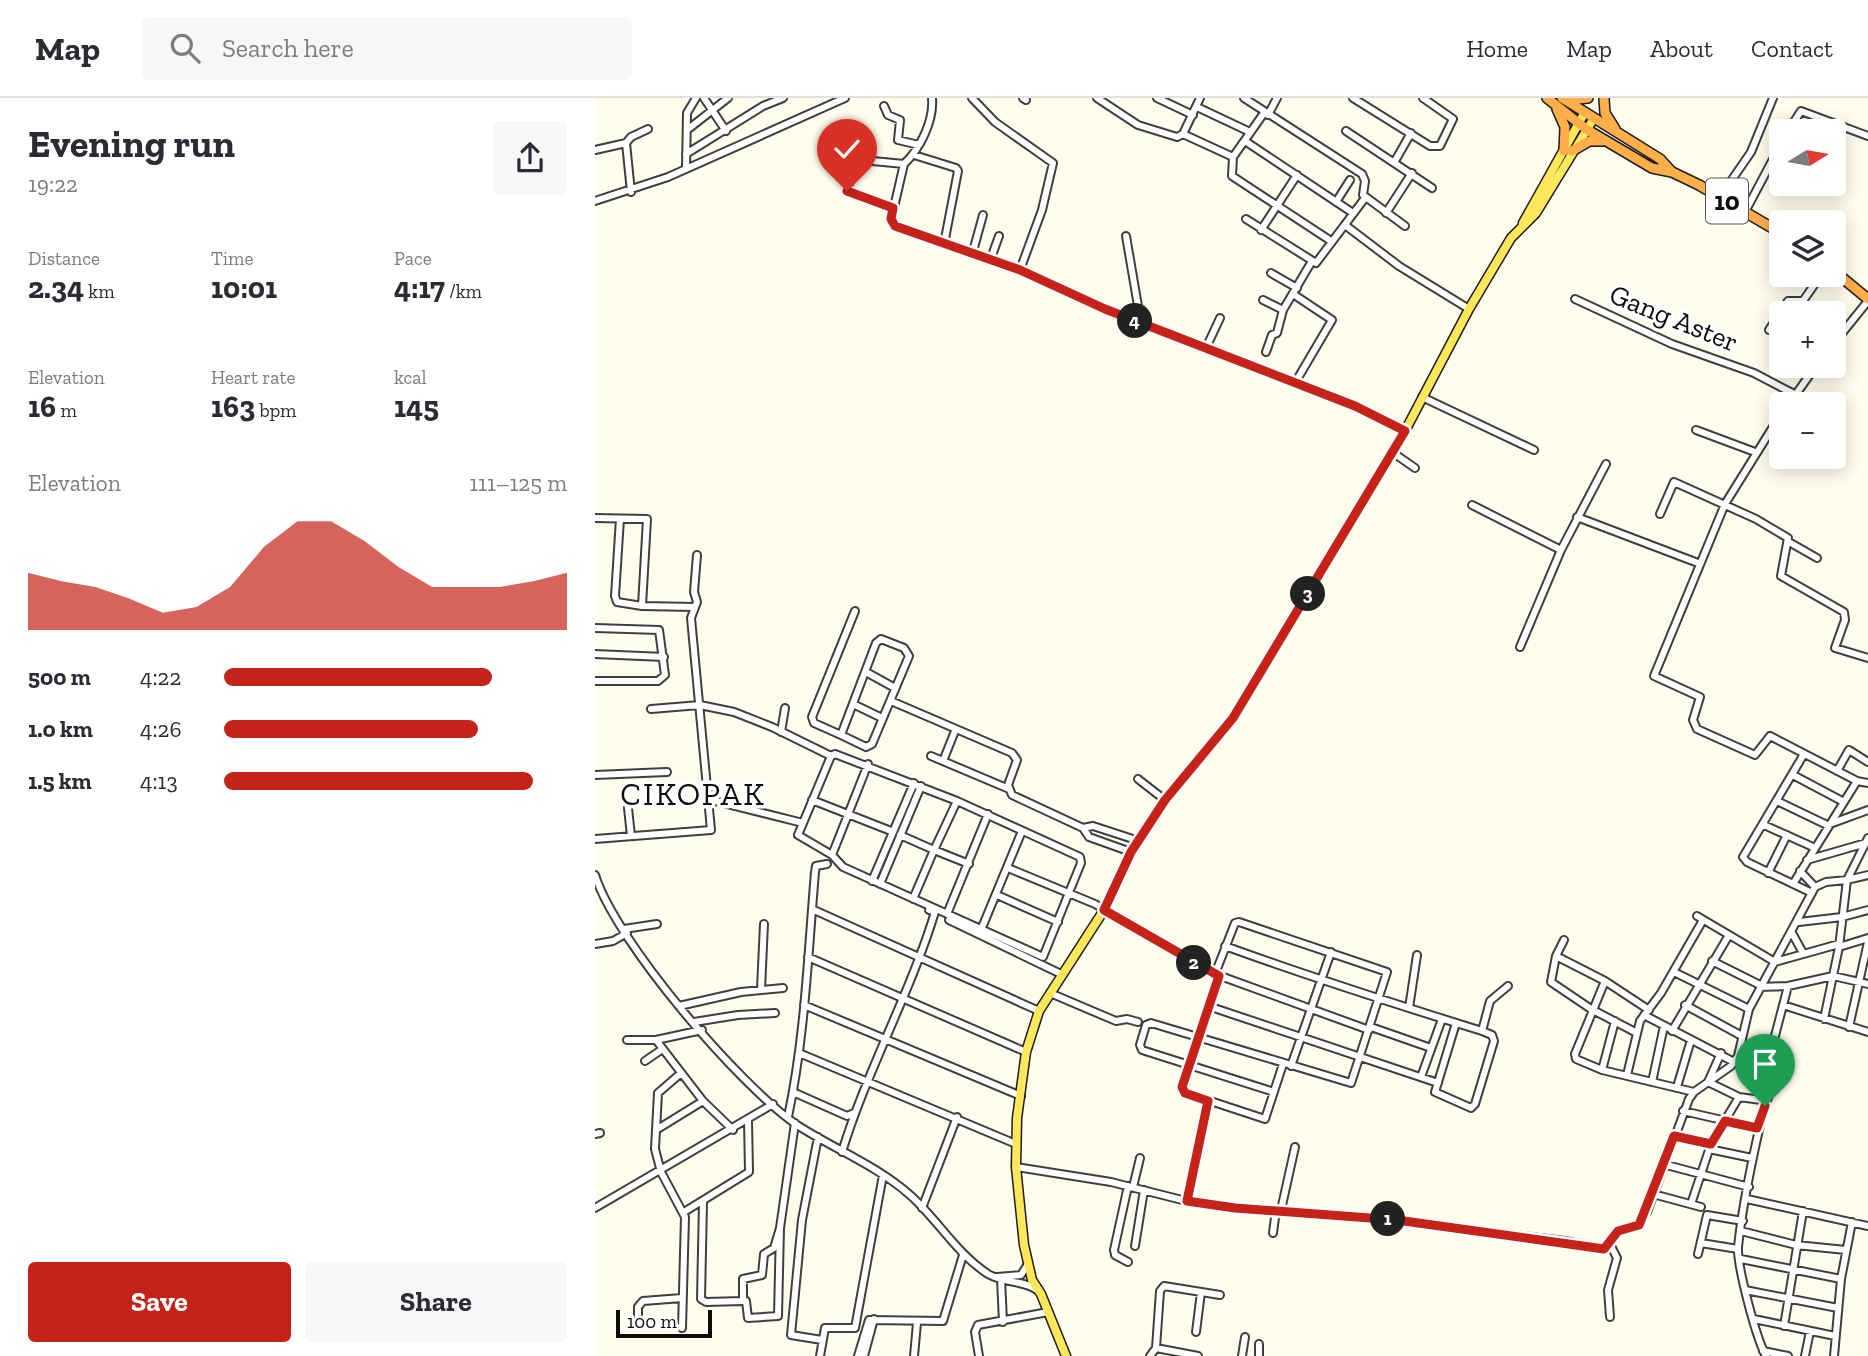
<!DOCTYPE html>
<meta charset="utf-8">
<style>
:root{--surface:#fff;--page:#f7f7f7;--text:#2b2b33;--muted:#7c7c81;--line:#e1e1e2;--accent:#c5231a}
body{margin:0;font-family:"Zilla Slab",serif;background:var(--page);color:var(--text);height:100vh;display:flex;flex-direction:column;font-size:26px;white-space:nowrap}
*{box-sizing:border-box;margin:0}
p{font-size:23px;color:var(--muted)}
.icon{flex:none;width:38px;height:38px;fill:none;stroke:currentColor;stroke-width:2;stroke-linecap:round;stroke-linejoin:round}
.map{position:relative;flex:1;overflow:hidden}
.details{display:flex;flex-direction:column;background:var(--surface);width:595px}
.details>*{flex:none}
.needle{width:46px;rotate:79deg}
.fabs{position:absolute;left:1174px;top:21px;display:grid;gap:14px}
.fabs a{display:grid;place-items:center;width:77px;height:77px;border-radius:7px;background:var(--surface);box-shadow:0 4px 18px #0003;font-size:35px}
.scale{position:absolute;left:21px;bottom:18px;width:96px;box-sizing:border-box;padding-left:7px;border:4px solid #0c0c0c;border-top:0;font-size:19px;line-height:24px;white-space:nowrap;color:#0c0c0c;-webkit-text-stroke:5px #fff;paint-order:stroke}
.pin{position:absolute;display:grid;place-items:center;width:60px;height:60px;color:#fff;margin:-72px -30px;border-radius:50% 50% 50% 0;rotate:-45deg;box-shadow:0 0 7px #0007}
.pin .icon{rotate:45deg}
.km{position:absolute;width:35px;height:35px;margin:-18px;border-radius:50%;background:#222;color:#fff;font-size:19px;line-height:35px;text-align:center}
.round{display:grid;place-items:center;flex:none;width:74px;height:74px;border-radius:7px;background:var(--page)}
.overview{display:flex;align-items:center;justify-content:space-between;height:119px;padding:0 28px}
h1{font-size:38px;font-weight:700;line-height:52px}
.figures{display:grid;grid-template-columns:repeat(3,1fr);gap:10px;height:119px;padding:7px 28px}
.figures div{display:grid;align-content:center}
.figures b{font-size:30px;font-weight:700}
.figures small{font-size:19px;font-weight:400}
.figures p{font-size:19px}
.chart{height:196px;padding:14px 28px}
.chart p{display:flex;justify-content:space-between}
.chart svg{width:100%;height:126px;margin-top:7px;fill:var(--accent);opacity:.7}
.cta{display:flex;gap:14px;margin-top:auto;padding:14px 28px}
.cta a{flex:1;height:80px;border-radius:7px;background:var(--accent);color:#fff;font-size:28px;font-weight:700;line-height:80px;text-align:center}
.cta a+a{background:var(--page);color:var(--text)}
ul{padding:0 28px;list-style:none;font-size:23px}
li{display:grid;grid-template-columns:112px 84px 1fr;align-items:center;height:52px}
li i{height:18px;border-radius:9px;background:var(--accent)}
header{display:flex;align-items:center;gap:42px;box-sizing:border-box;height:98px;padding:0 35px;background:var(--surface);border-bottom:2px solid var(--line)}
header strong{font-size:33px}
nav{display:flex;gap:38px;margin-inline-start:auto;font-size:24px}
.search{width:490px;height:63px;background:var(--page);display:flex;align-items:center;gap:18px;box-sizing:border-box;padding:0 24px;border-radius:7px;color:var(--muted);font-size:26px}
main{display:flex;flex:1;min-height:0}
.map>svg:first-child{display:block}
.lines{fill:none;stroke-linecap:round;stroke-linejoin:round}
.minor-casing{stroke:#3f3f3f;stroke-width:10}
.major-casing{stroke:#1d1d1d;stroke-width:11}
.highway-casing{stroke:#1d1d1d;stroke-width:12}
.minor{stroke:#fff;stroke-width:6}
.major{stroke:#ffe75b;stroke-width:8}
.highway{stroke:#ffae49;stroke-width:9}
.route-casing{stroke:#fff;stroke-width:14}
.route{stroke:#c5231a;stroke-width:9}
.labels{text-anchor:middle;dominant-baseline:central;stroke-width:7;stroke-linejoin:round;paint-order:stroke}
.shield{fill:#fff;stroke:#555;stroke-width:2}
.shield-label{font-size:26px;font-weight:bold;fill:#0c0c0c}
.street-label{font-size:28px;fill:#0c0c0c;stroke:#fff}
.quarter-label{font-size:32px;letter-spacing:2px;fill:#0c0c0c;stroke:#fff}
</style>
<header>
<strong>Map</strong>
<div class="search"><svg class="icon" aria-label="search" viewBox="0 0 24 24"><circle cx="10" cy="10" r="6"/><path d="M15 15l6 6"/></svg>Search here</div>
<nav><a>Home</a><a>Map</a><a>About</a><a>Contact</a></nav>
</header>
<main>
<section class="details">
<div class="overview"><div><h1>Evening run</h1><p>19:22</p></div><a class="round"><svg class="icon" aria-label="share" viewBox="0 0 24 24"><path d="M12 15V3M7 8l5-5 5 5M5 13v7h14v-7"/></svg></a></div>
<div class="figures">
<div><p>Distance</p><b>2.34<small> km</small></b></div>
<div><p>Time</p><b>10:01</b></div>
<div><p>Pace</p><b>4:17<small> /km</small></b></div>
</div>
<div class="figures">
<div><p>Elevation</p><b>16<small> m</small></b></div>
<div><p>Heart rate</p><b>163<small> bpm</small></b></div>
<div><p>kcal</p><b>145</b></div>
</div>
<div class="chart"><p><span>Elevation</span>111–125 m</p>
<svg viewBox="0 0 160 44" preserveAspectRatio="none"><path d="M0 44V24L10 27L20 29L30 33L40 38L50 36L60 29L70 15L80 6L90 6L100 13L110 22L120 29L130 29L140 29L150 27L160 24V44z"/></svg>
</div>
<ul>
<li><b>500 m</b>4:22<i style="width:78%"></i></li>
<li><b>1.0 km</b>4:26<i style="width:74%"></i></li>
<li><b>1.5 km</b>4:13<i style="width:90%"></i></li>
</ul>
<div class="cta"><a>Save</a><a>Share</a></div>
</section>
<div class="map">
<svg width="1273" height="1258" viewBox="0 0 1273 1258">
<rect width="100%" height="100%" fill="#fffdeb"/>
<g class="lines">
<defs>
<path id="minor" d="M109,0L131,33
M377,0L400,24L458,65L447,112L425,172
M428,0L431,2
M502,0L543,27L582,39L588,36L605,0
M562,0L598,17
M649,0L767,76L770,83L768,97L810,128
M758,0L835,48H845L858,21L828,0
M289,8L293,17L305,22L303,42L324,47
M602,9L655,34
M669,15L638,59L637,78L736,143
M673,17L682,0
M92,32L133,0
M751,33L837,90
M1193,33L1206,13L1273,38
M588,36L638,59
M650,43L758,115
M31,45L36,39L53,31
M0,52L31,45L36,94
M91,56L168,8L188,0
M319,57L361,70L363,73L349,146
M800,63L816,35
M309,66L296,122L300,128L425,172L510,211L760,308L810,333
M91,71L92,15L101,0
M1125,99L1156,54L1178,0
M0,103L73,79L250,0
M741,104L755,82
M298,110L253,95L257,61L309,66C325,51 339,23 337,0
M1150,114L1186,46
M791,115L817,75
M651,121L721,165L770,100
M750,127L804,168L874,211
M666,132L702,77
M531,138L543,208L539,222
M377,157L388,117
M395,163L404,138
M676,175L702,190
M698,196L737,222L700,285
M980,201L1077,246L1159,275L1201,297
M668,202L688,212L717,163
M1174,232L1193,203H1208L1226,177
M1239,245L1273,203
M611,250L625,220
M671,254L677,237L682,235L688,212
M827,299L939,352
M1194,306L1221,268
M1186,316L1130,406L1059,578L1105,599L1098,622L1102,631L1160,657L1175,638L1262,683L1273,685
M1101,332L1160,354
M797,354L820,370
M877,407L966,452
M1065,416L1079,384L1161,421L1193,440L1186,478L1249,514L1250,522L1240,550L1273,560
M982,419L1103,465
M0,420L52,421L47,508
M25,421L20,498L22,504L47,508L100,509
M1194,444L1222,460
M0,530L64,532L70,577L63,583H0
M286,541L309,550L314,558L277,646L271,649L246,637L281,545Z
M925,549L966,452L1011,366
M0,556L69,559
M271,574L300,590
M296,603L417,655L422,662L413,687L417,697L488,730L494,739L536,754
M258,606L287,620
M56,611L105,607L139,614L177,629L236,658
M186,634L190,610
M246,637L219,625L217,619L260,513
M240,656L362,703L485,759L486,765L448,859L248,769L237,757L203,737L236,658Z
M1209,656L1148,759L1152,764L1217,795
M336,658L414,691
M348,663L360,633
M1242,673L1254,652L1273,664
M0,677L72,674
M1198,677L1247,703
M543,681L570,702
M112,701L208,725
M217,702L296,733
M362,703L339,752L374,766
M1182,703L1232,727L1273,712
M33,710L36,738
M1169,727L1218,749
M488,730L498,728L544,743
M305,737L339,752L318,801
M0,741L116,732L96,520L102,504L99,494L102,457
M237,757L273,666
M1212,762L1271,745
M413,770L500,806L620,876L774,932
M1205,773L1220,789
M1173,775L1192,737
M0,777C21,844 144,987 202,1027C239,1051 281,1067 315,1097C343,1122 361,1155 393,1176C410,1186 429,1182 442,1192
M277,783L319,685
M285,786L326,688
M1198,786L1262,683
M402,797L463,824
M219,812L444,913
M352,816L393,716
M1102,818L1180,864L1244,846
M354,822L466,876
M1204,824L1247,819L1273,812
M29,831L62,826
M386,832L427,733
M1197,835L1208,855
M969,842L961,858L956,884L996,911L1042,935
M0,846L18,843L32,835
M630,848C715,879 800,906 887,933L897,937L899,943L880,1006L876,1010L840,994L861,925
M1244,849L1273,840
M961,858L1010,883L1054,912
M213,859L431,954
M1117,863L1165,887
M1079,874L1154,911
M620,876L640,825L644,824L792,874L756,985L556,925L551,927L545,947L547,952L679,994
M624,878L603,937L588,994L670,1021L688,966
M1010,883L980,956L981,961L1007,972L1099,994
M1165,889L1193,888L1238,878L1273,886
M166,891L169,826
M455,895L521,923L532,921L543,924
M209,907L426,998
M1090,907L1147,938
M1188,907L1273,934
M84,908L146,894L188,890
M613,908L843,985
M814,910L822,857
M1049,917L1139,964L1182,979
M1229,921L1244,849L1252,782L1273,777
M99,924L143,917L180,915
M776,929L836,950
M1254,929L1273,844
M107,932L61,942L108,1003L138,1032
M887,933L895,903L913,888
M1077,933L1134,837
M32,942H61
M1146,945L1176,954
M204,955L421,1046
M1126,955L1113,984L1144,999L1166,1002L1170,1006C1159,1052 1148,1101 1143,1149C1142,1168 1161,1240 1171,1258
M50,963L66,952
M696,968L736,854
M1007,972L1020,923
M85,976L63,995L60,1051L66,1074L90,1119L87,1230
M1170,976L1193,888
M1032,977L1045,923L1066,895L1108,822
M826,979L847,921
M1057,984L1069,928
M1082,989L1096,942
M198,994L252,1018L259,1015
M1170,1006L1190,965
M1088,1013L1162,1030
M193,1019C210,938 213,856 220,774L221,768L232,766
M61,1032L108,1003
M0,1036L5,1035
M1079,1038L1116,1046
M223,1039L207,1122L196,1237L227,1242
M1114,1051L1157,1060
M247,1054C272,972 315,896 340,814L334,812
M1068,1066L1154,1089
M421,1069L516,1084L603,1106L762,1118L970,1143L1009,1151L1023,1133L1044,1127L1052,1114L1094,1001L1099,994L1136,968L1143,958L1154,911L1220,789L1231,784L1252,782L1273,740
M538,1089L545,1060
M1058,1096L1106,1109
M1152,1101L1273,1128
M592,1103L613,1003
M108,1104L106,1201L111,1204L148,1203
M1096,1106L1116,1046L1144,999
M0,1110L178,1006
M327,1110L362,1019
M686,1112L700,1049
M89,1114L154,1074L153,1022
M185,1130L179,1150L169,1156L167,1177L148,1181V1203H151L153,1220L183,1218L185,1130L200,1025
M1146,1133L1201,1147L1251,1152
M678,1135L681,1112
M1106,1145L1143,1151
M540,1148L549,1092
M1103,1156L1112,1117L1148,1123
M1146,1161L1246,1181
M533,1164L520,1157L519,1152L533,1088
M402,1179L426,1177L433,1166
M406,1181L408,1224
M1150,1192L1243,1210
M1015,1219L1013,1192L1022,1160L1015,1146
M1159,1221L1240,1238
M43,1224V1209L48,1203L87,1200
M1189,1228L1208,1113
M601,1234L606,1194
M561,1250L603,1258
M1168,1253L1193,1258
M225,1258L230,1230H260L288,1077
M263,1258L274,1222L348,1223L368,1157
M269,1258L279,1221
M319,1258L322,1225
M384,1258L380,1234L383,1227L453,1214
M555,1258L561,1250L565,1193L569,1188L625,1197
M647,1258L650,1239
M664,1258V1246
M1210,1258L1215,1233
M1239,1258L1246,1181L1257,1124"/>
<path id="major" d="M928,125L990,14
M471,1258L446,1196L437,1182L429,1147L421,1069L422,1020L431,954L444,913L509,812L536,754L570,702L638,620L810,333L874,211L916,140L941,115L999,20"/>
<path id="highway" d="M952,0L991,31L1057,70L1077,74L1104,87L1186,135
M967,0L1065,61L1076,73
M1009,1L1010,15L1020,31
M973,2L993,0
M962,11L970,29L969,53
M977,53L994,43H1008
M1239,173L1273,201"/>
</defs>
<use href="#minor" class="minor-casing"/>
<use href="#major" class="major-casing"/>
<use href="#highway" class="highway-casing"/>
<use href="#minor" class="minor"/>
<use href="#major" class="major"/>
<use href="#highway" class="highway"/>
</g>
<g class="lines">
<defs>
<path id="route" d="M252,93L298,110L296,121L300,128L425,172L510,211L760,308L810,333L638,620L570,702L536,754L509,812L624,878L587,989L590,995L613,1003L592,1103L640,1110L802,1122L1009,1151L1023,1133L1044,1127L1079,1038L1116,1046L1130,1023L1162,1030L1170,1008"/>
</defs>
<use href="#route" class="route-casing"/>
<use href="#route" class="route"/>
</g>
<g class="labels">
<rect class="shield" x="1111" y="80.5" width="42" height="45" rx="5"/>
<g class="shield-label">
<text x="1132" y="103">10</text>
</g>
<g class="street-label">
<text transform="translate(1079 220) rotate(22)">Gang Aster</text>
</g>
<g class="quarter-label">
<text x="98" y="696">CIKOPAK</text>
</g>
</g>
</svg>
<div class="fabs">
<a><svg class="needle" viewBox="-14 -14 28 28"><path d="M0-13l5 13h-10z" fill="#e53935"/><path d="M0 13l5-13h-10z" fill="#7c7c81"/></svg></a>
<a><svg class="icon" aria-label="layers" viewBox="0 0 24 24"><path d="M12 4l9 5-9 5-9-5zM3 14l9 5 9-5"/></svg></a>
<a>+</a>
<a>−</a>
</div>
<div class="scale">100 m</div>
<div class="pin" style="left:1170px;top:1008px;background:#1e9e55"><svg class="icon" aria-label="arrive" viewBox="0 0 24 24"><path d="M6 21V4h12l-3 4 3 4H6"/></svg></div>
<div class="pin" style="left:252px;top:93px;background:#d93025"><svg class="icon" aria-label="check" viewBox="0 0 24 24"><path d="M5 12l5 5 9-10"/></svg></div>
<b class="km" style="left:793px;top:1121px">1</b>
<b class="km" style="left:599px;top:865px">2</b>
<b class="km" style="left:713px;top:496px">3</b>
<b class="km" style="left:540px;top:223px">4</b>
</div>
</main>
